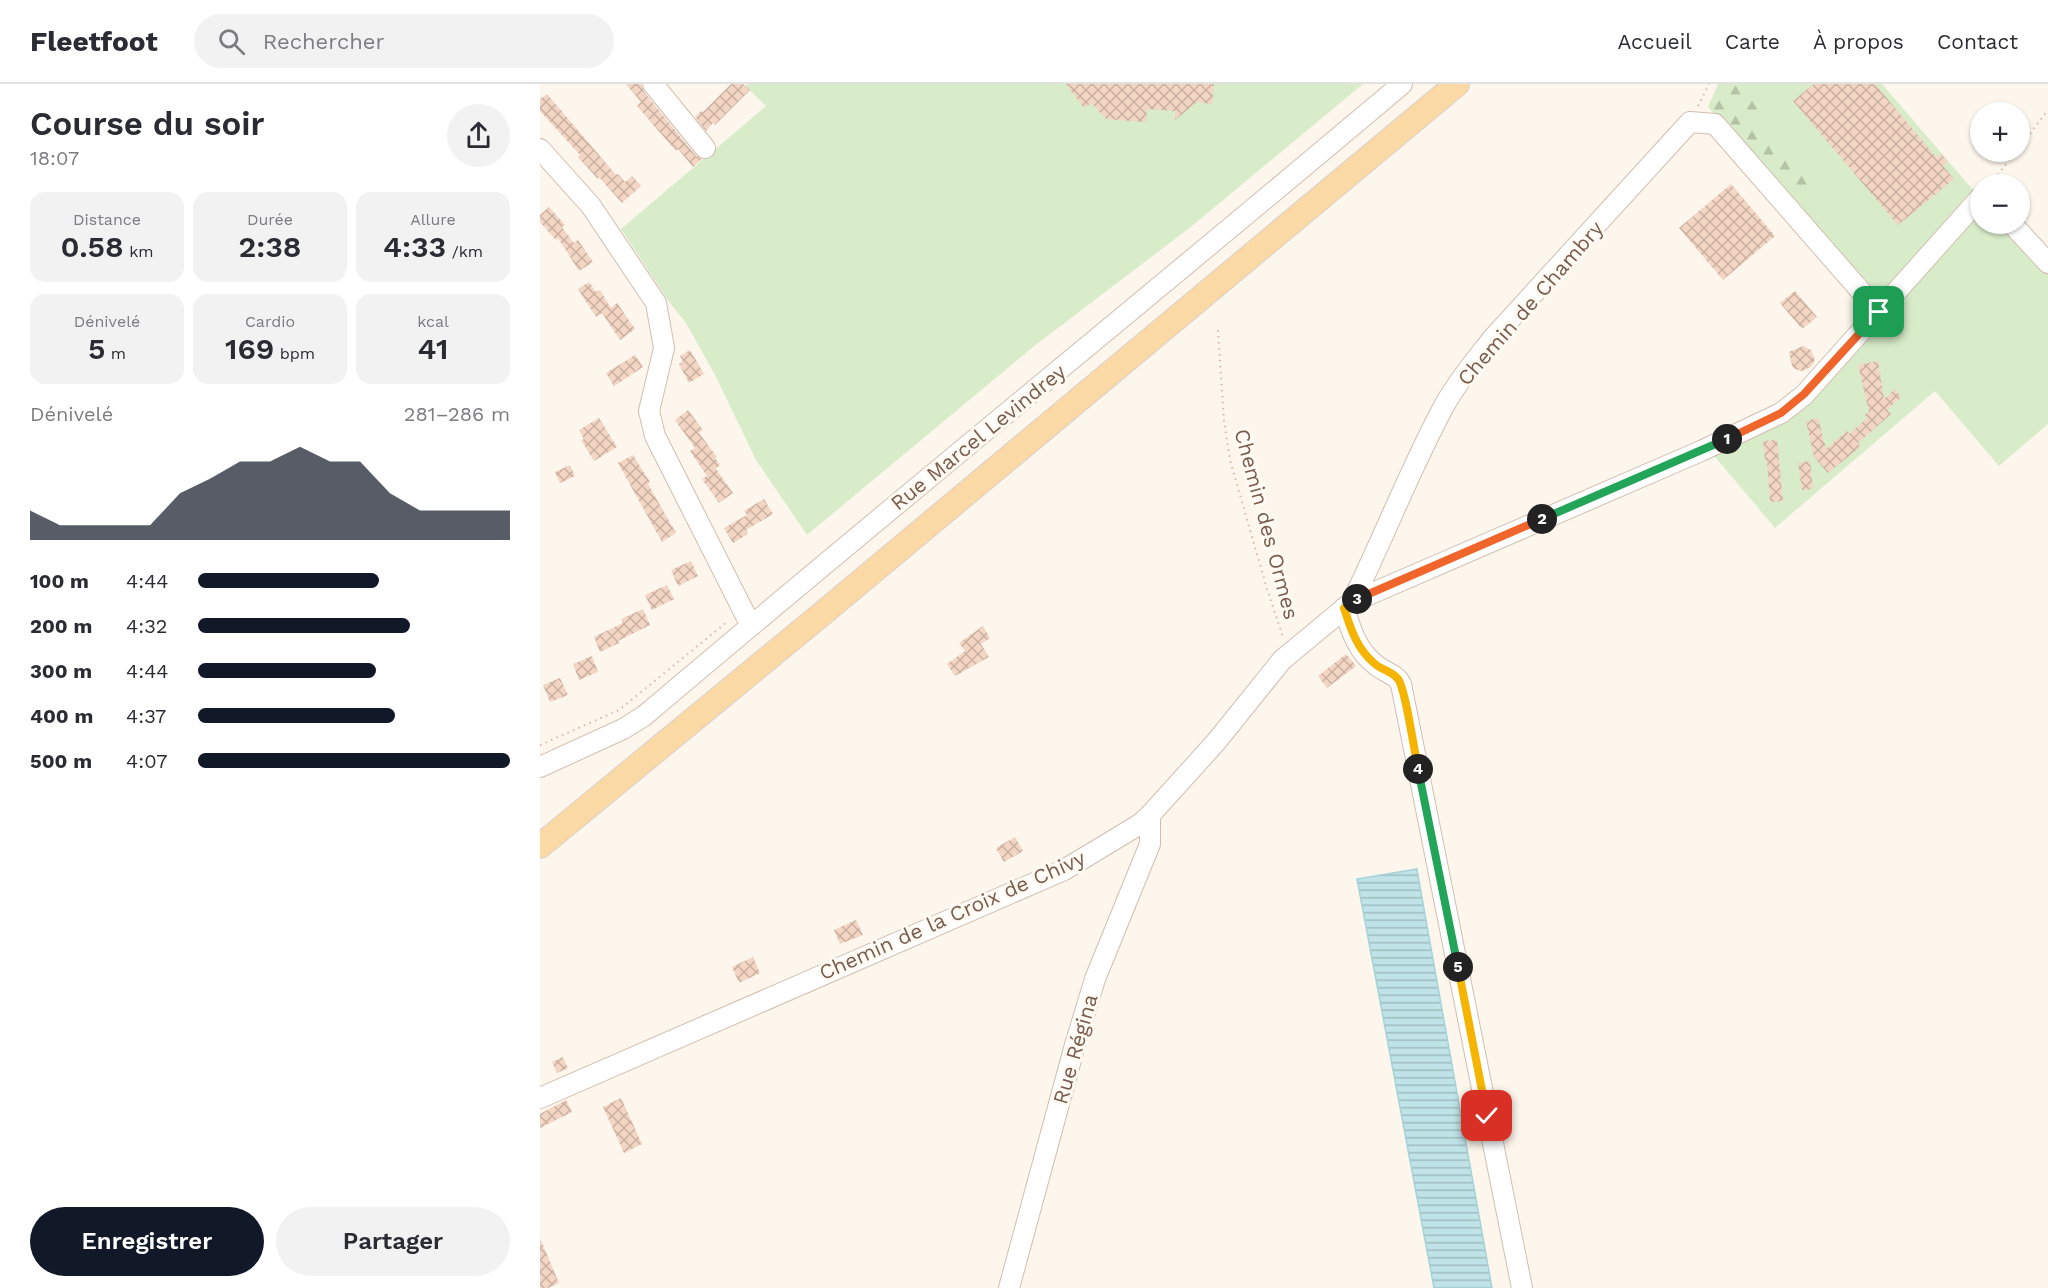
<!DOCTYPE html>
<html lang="fr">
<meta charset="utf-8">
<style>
:root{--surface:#fff;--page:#f2f2f3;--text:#2b2b33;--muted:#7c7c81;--line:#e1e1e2;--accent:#111827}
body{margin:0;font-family:"Work Sans",sans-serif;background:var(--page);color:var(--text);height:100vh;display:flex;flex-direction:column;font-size:22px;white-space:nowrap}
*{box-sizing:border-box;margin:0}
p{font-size:20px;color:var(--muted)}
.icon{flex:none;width:33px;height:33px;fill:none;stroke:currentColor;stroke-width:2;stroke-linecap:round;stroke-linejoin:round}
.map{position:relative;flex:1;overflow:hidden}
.details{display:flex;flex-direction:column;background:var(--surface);width:540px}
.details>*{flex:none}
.buttons{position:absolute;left:1430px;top:18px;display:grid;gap:12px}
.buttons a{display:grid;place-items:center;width:60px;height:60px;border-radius:50%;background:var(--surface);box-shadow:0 2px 4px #0004;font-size:30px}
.pin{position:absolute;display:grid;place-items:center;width:51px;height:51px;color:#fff;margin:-26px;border-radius:12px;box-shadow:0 3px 9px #0006}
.km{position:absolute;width:30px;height:30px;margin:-15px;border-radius:50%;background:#222;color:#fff;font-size:16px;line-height:30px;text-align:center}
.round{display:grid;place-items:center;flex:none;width:63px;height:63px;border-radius:32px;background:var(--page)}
.head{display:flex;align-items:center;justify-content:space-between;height:102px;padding:0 30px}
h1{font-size:33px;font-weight:600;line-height:45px}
.stats{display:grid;grid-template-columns:repeat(3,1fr);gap:9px;height:102px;padding:6px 30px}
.stats div{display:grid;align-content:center;border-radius:15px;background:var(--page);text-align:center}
.stats b{font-size:30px;font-weight:600}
.stats small{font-size:16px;font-weight:400}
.stats p{font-size:16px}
.chart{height:168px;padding:12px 30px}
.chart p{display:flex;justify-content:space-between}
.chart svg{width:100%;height:108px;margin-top:6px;fill:var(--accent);opacity:.7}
.action{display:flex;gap:12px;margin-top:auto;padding:12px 30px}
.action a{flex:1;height:69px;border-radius:36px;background:var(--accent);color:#fff;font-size:24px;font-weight:600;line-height:69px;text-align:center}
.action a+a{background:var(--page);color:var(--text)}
ul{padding:0 30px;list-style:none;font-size:20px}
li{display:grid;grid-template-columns:96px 72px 1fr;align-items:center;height:45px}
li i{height:15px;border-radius:8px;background:var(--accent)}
header{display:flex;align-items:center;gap:36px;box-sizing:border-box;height:84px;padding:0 30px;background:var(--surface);border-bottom:2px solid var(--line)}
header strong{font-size:28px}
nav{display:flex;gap:33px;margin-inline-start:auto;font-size:21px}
.search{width:420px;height:54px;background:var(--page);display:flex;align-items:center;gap:15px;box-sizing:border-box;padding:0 21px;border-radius:33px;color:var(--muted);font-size:22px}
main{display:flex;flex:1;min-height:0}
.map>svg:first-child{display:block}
.green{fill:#d8ecc9}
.forest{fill:url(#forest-firs)}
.water{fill:url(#water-rules);stroke:#a5d3da;stroke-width:1.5}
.building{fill:url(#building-cross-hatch)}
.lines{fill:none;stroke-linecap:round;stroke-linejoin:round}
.minor-casing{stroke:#d1beb0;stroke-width:22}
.major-casing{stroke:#dad1cd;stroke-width:26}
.path{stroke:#d9b8a5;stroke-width:2;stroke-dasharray:1.5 4.5;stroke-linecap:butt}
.minor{stroke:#fff;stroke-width:20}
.major{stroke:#fbd9a5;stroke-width:24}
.split-1-casing{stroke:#fff;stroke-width:12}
.split-2-casing{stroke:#fff;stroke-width:12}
.split-3-casing{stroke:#fff;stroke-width:12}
.split-4-casing{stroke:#fff;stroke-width:12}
.split-5-casing{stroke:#fff;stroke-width:12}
.split-6-casing{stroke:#fff;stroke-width:12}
.split-1{stroke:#f0652b;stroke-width:8}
.split-2{stroke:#22a559;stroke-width:8}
.split-3{stroke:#f0652b;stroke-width:8}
.split-4{stroke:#f5b400;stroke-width:8}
.split-5{stroke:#22a559;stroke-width:8}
.split-6{stroke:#f5b400;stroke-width:8}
.labels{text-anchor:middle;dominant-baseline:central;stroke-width:6;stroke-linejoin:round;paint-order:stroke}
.street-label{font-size:21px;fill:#7a5c4d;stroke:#fffaf3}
</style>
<header>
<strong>Fleetfoot</strong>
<div class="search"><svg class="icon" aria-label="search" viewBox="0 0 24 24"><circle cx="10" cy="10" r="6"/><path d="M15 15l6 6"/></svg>Rechercher</div>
<nav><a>Accueil</a><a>Carte</a><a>À propos</a><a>Contact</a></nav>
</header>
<main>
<section class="details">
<div class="head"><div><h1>Course du soir</h1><p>18:07</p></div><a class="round"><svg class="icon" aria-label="share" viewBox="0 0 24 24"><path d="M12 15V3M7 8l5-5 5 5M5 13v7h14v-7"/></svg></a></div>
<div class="stats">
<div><p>Distance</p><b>0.58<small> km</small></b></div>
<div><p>Durée</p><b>2:38</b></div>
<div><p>Allure</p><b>4:33<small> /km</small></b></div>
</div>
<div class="stats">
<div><p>Dénivelé</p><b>5<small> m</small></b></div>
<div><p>Cardio</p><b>169<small> bpm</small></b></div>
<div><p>kcal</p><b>41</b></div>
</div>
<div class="chart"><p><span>Dénivelé</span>281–286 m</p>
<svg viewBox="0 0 160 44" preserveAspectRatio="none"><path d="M0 44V32L10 38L20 38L30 38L40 38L50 25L60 19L70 12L80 12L90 6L100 12L110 12L120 25L130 32L140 32L150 32L160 32V44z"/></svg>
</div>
<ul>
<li><b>100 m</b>4:44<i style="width:58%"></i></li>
<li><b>200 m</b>4:32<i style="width:68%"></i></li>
<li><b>300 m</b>4:44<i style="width:57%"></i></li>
<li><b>400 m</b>4:37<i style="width:63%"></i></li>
<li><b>500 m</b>4:07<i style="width:100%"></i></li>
</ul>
<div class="action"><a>Enregistrer</a><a>Partager</a></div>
</section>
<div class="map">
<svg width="1508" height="1204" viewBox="0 0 1508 1204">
<defs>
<pattern id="forest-firs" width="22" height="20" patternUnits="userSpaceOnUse" patternTransform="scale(1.5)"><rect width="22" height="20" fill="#d8ecc9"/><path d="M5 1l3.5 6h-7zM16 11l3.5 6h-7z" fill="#b4c2a5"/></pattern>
<pattern id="water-rules" width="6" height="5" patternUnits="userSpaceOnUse" patternTransform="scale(1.5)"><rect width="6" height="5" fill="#bfe3e8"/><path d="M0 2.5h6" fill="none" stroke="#a0bbbe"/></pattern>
<pattern id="building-cross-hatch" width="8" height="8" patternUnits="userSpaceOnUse" patternTransform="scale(1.5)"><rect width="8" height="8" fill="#f3d5c3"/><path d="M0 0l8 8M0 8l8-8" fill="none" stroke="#cab0a1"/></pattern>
</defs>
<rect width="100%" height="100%" fill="#fdf6ec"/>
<path class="green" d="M208,0H823L652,142L493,263L267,451L216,376L176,293L146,239L127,215L81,145L226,22L205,2Z
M1178,0H1342L1440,114V140H1465L1508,185V340L1459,382L1395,307L1235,444L1170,367L1252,328L1349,221L1168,23Z"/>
<path class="forest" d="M1182,0H1199L1219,15L1215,50L1264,77L1269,107L1251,114L1172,26Z"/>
<path class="water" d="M877,785V786L952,1204H894L817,795Z"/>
<path class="building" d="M86,0H101L104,8L156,72L162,75L153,83L138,65L136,67L97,22L101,18Z
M191,0H203L210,6L175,41L173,39L166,47L155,33L161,27L163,28Z
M526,0H674L672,20L657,18L635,36V27L607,25L606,38L566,35L551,19L544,24Z
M1274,0H1335L1396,73L1401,70L1408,78L1403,82L1414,95L1358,141L1253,17Z
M7,10L76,91L78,90L85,98L92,92L101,102L82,119L59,93L58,95L38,73L40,71L0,27V15Z
M1191,100L1235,152L1183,196L1139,144Z
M9,123L25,141L22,143L34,159L38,156L53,178L39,187L18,154L16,156L0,138V131Z
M49,198L56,208L60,206L71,224L77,219L95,245L80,256L62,229L56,233L38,205Z
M1255,207L1277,233L1262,245L1240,219Z
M1263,262L1271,266L1275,276L1271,283L1262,287L1255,285L1252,282L1249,268Z
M150,266L164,290L149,299L139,280L143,278L140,272Z
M95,271L103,283L74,302L66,289Z
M1338,277L1344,315L1355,305L1361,313L1347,326L1351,330L1318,359L1320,363L1288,389L1274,373L1266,337L1278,334L1286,365L1307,347L1309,350L1327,334L1325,331L1329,328L1318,281Z
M148,326L163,346L159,349L177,373L175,374L180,381L176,385L193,409L179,419L162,395L167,392L150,367L155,364L135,336Z
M59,334L77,363L54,377L41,356L44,355L39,346Z
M1237,356L1243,417L1230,418L1227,378L1225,377L1223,357Z
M93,371L110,398L108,400L136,449L122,458L78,379Z
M1270,377L1273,405L1262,406L1258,379Z
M30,381L35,392L20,399L15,388Z
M224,415L233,430L206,446L208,450L193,459L184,444L207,431L204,427Z
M151,477L158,492L138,502L131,486Z
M127,501L134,515L112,526L105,511Z
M103,525L110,541L78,557L79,559L60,568L54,553L83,539L81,535Z
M443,542L450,554L441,560L449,573L415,592L407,580L425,567L419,559Z
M806,570L816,582L787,604L778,592Z
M52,572L58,588L39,596L33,580Z
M20,594L28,611L10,618L3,601Z
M475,753L483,767L464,778L456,764Z
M316,836L323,851L300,860L294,846Z
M213,873L220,889L199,899L192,883Z
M23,973L28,984L17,989L12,978Z
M81,1014L102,1060L84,1069L63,1023Z
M26,1016L32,1028L0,1044V1030Z
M0,1154L19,1199L8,1204H0Z"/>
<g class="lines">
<defs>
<path id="minor" d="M113,0L165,64
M0,65L51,122L116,219L124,264L109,327L115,352L211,542
M1472,140L1508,179
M812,518C844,453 870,385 904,322C917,298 935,277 952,255L1150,38L1175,40L1339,228
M804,524C811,546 817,567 836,581C845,589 855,589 861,600L982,1204
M0,683L83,645L104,632C355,419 611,212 862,0
M0,1014L524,786L600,740L610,731L676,658L742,576L812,518L1161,367L1241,329L1264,311L1440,114
M469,1204L535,961L555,895L610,760V731"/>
<path id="major" d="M0,762L277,534L917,0"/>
</defs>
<use href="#minor" class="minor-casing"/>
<use href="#major" class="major-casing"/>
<path class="path" d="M1158,22L1169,0
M1479,64L1508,26
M1450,100L1476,68
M678,246L684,337L690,376L727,505L743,553
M0,661L79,626L187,538"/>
<use href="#minor" class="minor"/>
<use href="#major" class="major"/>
</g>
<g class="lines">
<defs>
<path id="split-1" d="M1187,355L1241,329L1264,310L1339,228"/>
<path id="split-2" d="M1002,435L1187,355"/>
<path id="split-3" d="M817,515L1002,435"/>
<path id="split-4" d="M817,515L804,524C811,546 817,565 835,580C842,586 852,587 858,595C865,603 875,670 878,685"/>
<path id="split-5" d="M878,685L918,883"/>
<path id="split-6" d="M918,883L947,1032"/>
</defs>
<use href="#split-1" class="split-1-casing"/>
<use href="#split-2" class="split-2-casing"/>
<use href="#split-3" class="split-3-casing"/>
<use href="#split-4" class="split-4-casing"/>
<use href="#split-5" class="split-5-casing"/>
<use href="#split-6" class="split-6-casing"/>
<use href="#split-1" class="split-1"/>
<use href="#split-2" class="split-2"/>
<use href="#split-3" class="split-3"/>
<use href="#split-4" class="split-4"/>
<use href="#split-5" class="split-5"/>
<use href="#split-6" class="split-6"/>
</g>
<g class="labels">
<g class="street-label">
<text transform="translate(990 219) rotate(-49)">Chemin de Chambry</text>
<text transform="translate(438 353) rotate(-39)">Rue Marcel Levindrey</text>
<text transform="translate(727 440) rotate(75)">Chemin des Ormes</text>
<text transform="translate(412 831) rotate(-24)">Chemin de la Croix de Chivy</text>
<text transform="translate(535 965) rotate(-74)">Rue Régina</text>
</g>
</g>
</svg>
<div class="buttons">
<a>+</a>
<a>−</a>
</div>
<div class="pin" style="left:1339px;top:228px;background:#1e9e55"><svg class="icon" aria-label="arrive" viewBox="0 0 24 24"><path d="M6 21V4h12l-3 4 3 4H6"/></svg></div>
<div class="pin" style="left:947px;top:1032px;background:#d93025"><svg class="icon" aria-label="check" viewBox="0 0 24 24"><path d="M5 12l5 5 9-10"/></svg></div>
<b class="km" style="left:1187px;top:355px">1</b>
<b class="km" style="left:1002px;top:435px">2</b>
<b class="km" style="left:817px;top:515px">3</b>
<b class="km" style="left:878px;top:685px">4</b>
<b class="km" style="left:918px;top:883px">5</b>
</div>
</main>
